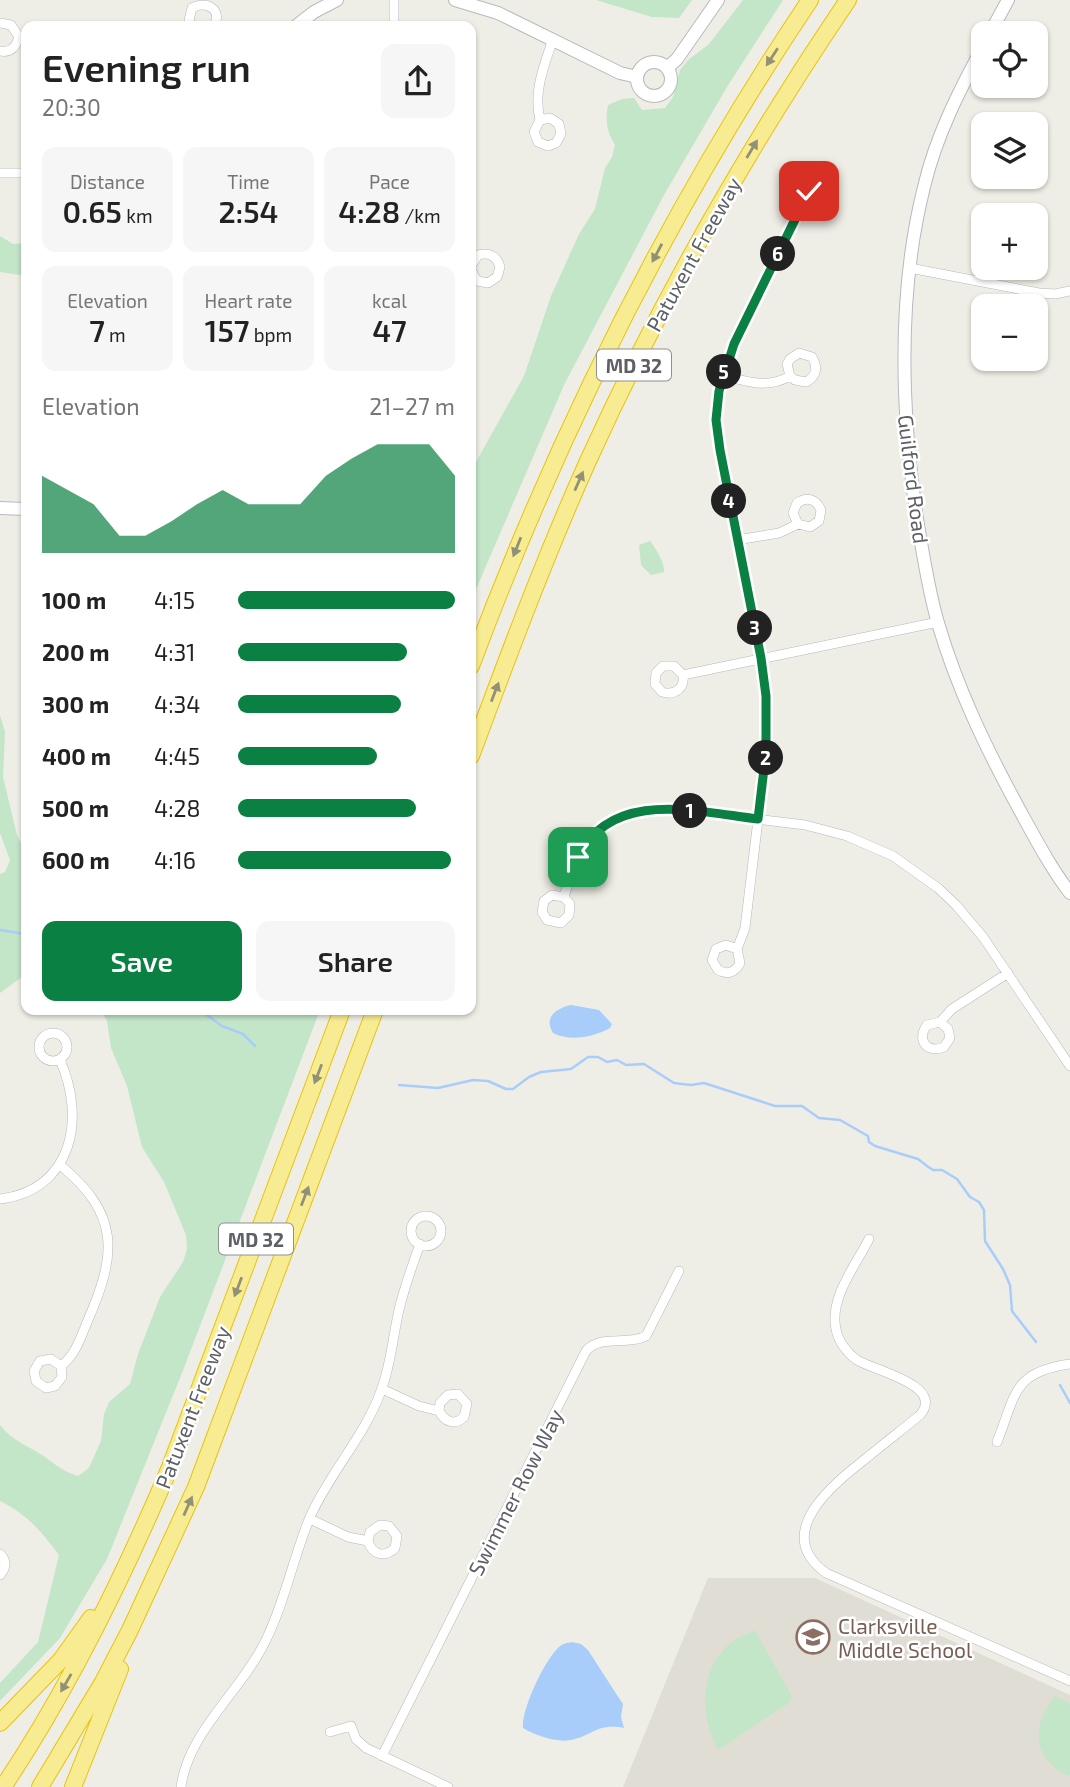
<!DOCTYPE html>
<meta charset="utf-8">
<style>
:root{--surface:#fff;--page:#f6f6f6;--text:#222;--muted:#767676;--accent:#0b8043}
body{margin:0;font-family:"Exo 2",sans-serif;background:var(--page);color:var(--text);height:100vh;display:flex;flex-direction:column;font-size:26px;white-space:nowrap}
*{box-sizing:border-box;margin:0}
p{font-size:23px;color:var(--muted)}
.icon{flex:none;width:38px;height:38px;fill:none;stroke:currentColor;stroke-width:2;stroke-linecap:round;stroke-linejoin:round}
.map{position:relative;flex:1;overflow:hidden}
.panel{position:absolute;left:21px;top:21px;width:455px;height:994px;display:flex;flex-direction:column;background:var(--surface);border-radius:14px;box-shadow:0 2px 5px #0004}
.panel>*{flex:none}
.controls{position:absolute;left:971px;top:21px;display:grid;gap:14px}
.controls a{display:grid;place-items:center;width:77px;height:77px;border-radius:14px;background:var(--surface);box-shadow:0 2px 5px #0004;font-size:35px}
.pin{position:absolute;display:grid;place-items:center;width:60px;height:60px;color:#fff;margin:-30px;border-radius:14px;box-shadow:0 4px 10px #0006}
.km{position:absolute;width:35px;height:35px;margin:-18px;border-radius:50%;background:#222;color:#fff;font-size:19px;line-height:35px;text-align:center}
.round{display:grid;place-items:center;flex:none;width:74px;height:74px;border-radius:14px;background:var(--page)}
.overview{display:flex;align-items:center;justify-content:space-between;height:119px;padding:0 21px}
h1{font-size:38px;font-weight:600;line-height:52px}
.stats{display:grid;grid-template-columns:repeat(3,1fr);gap:10px;height:119px;padding:7px 21px}
.stats div{display:grid;align-content:center;border-radius:14px;background:var(--page);text-align:center}
.stats b{font-size:30px;font-weight:600}
.stats small{font-size:19px;font-weight:400}
.stats p{font-size:19px}
.chart{height:196px;padding:14px 21px}
.chart p{display:flex;justify-content:space-between}
.chart svg{width:100%;height:126px;margin-top:7px;fill:var(--accent);opacity:.7}
.cta{display:flex;gap:14px;margin-top:auto;padding:14px 21px}
.cta a{flex:1;height:80px;border-radius:14px;background:var(--accent);color:#fff;font-size:28px;font-weight:600;line-height:80px;text-align:center}
.cta a+a{background:var(--page);color:var(--text)}
ul{padding:0 21px;list-style:none;font-size:23px}
li{display:grid;grid-template-columns:112px 84px 1fr;align-items:center;height:52px}
li i{height:18px;border-radius:9px;background:var(--accent)}
.map>svg:first-child{display:block}
.education{fill:#dfddd4}
.green{fill:#c3e5c8}
.water{fill:#a9cdfb}
.lines{fill:none;stroke-linecap:round;stroke-linejoin:round}
.stream{stroke:#a9cdfb;stroke-width:2.5}
.street-casing{stroke:#b6b7bc;stroke-width:10}
.secondary-casing{stroke:#b7b9bf;stroke-width:14}
.highway-casing{stroke:#eac20b;stroke-width:18}
.street{stroke:#fff;stroke-width:9}
.secondary{stroke:#fff;stroke-width:12}
.highway{stroke:#f8ec93;stroke-width:16}
.oneway{fill:#939175}
.route-casing{stroke:#fff;stroke-width:14}
.route{stroke:#0b8043;stroke-width:9}
.labels{text-anchor:middle;dominant-baseline:central;stroke-width:5;stroke-linejoin:round;paint-order:stroke}
.shield{fill:#fff;stroke:#8e9093;stroke-width:2}
.shield-label{font-size:19px;font-weight:bold;fill:#5d6065}
.street-label{font-size:21px;fill:#5d6065;stroke:#fff}
.education-label{font-size:21px;fill:#785e54;stroke:#fff;text-anchor:start}
</style>
<div class="map">
<svg width="1070" height="1787" viewBox="0 0 1070 1787">
<rect width="100%" height="100%" fill="#efeee6"/>
<path class="education" d="M708,1578H815L1070,1695V1787H623Z"/>
<path class="green" d="M596,0H692L679,18L652,17Z
M743,0H783L727,87L664,195L564,385L471,601V471L524,376L551,296L579,234L595,209L605,168L612,157L615,145C607,131 605,122 608,105L622,99L634,98L642,110L665,108L673,97L680,70L688,60L709,44Z
M0,236L13,244L26,243V276L0,272Z
M650,541C656,549 665,563 664,572L651,575L641,565L639,545Z
M0,715L5,732L3,777L17,835L26,853V974L0,993V874L5,872L10,860L0,833Z
M101,1010H320L184,1368L107,1559L60,1638L0,1701V1683L38,1642L59,1555C40,1530 28,1515 0,1501V1425C12,1441 29,1446 45,1457C56,1465 64,1472 78,1476L89,1468L101,1441L104,1414L109,1402L130,1384L138,1354L160,1297L183,1262L187,1249L186,1235L164,1182L142,1147L127,1086L111,1048L107,1021Z
M755,1630L791,1695L790,1702L718,1750C699,1714 699,1665 735,1640C741,1636 748,1634 755,1630Z
M1055,1696L1070,1704V1773L1068,1776C1032,1757 1031,1726 1055,1696Z"/>
<path class="water" d="M571,1005L599,1010L612,1024L610,1028C594,1037 570,1042 553,1033C543,1017 557,1008 571,1005Z
M572,1642L581,1644L588,1650L615,1692L623,1704L621,1717L624,1728C596,1723 593,1736 571,1740C557,1743 534,1735 523,1728C521,1710 544,1662 557,1649C561,1644 566,1643 572,1642Z"/>
<g class="lines">
<path class="stream" d="M0,930L19,933L26,936
M200,1010L222,1026L243,1034L255,1046
M399,1085L438,1088L473,1080L488,1081L506,1089H513L529,1077L541,1072L571,1069L588,1057H598L607,1062L617,1060L626,1065L644,1064L674,1083L691,1085L704,1083L775,1106H802L819,1118L840,1120L868,1136L869,1142L875,1146L918,1159L927,1166L933,1170H942L957,1179L970,1197L979,1202L984,1210L985,1241L1003,1269L1010,1285L1012,1311L1036,1342
M1060,1385L1070,1403"/>
<defs>
<path id="street" d="M0,23L11,25L19,37C16,47 11,53 0,51
M192,26L189,20L192,8C206,0 223,9 214,26
M394,26V0
M540,120L534,132L538,142L548,146L556,143L561,134L559,124L550,118L540,120C533,92 544,66 553,39
M805 180a14 14 0 1 1 28 0a14 14 0 1 1-28 0Z
M0,173H26
M471,266L478,255C489,252 497,256 500,267L497,277L488,283L477,281L471,270
M910,268L1039,293L1055,294L1070,291
M723,375C746,382 768,389 790,376L795,380L806,382C817,376 818,367 812,357L799,353L790,359L787,364L790,376
M737,540L779,533L798,524L793,513L797,503C807,496 816,499 821,510L819,521L810,527L798,524
M683,675L674,666H663L656,673L655,684L662,692C675,696 685,688 683,675L938,622
M564,897L570,904L569,915L561,923L547,920L542,912L544,901L552,895L564,897L574,865L589,839L612,821L638,811L668,808L805,825L847,836L893,856L938,888L956,905L983,937L1070,1066
M737,949L726,945L716,949L712,960L718,970C727,975 735,973 740,963L737,949L745,928L766,753L767,722L761,658L720,450L716,420L719,391L734,344L809,191
M940,1022L948,1029L950,1038L944,1047C927,1054 916,1040 927,1025L940,1022L952,1009L1008,973
M39 1047a14 14 0 1 1 28 0a14 14 0 1 1-28 0Z
M60,1165C120,1214 117,1254 88,1320C81,1336 76,1355 61,1366L51,1359L40,1361L34,1371L36,1381L46,1388L55,1386L62,1377L61,1366
M0,1199C73,1190 86,1118 60,1060
M411 1231a15 15 0 1 1 30 0a15 15 0 1 1-30 0Z
M869,1239C856,1265 829,1298 836,1329C838,1341 847,1353 857,1360C872,1370 946,1385 920,1415C903,1429 886,1442 869,1456C836,1482 770,1532 826,1573L1070,1681
M382,1389L419,1406L439,1411C445,1422 455,1426 464,1417L467,1404L458,1394L448,1395L440,1403L439,1411
M997,1442C1016,1395 1012,1372 1070,1364
M310,1519L348,1537L368,1541C372,1555 385,1558 395,1548L397,1536L389,1526L380,1525L370,1532L368,1541
M0,1554C7,1561 6,1568 0,1575
M330,1732L351,1726L356,1739L366,1748L448,1787
M382,1756L586,1351C600,1334 627,1346 646,1336L679,1271
M181,1787C188,1732 241,1691 265,1642C285,1602 293,1558 310,1517C330,1472 366,1435 382,1388C391,1363 393,1336 399,1310C404,1288 412,1266 420,1244"/>
<path id="secondary" d="M455,0L498,13L620,73L637,77
M296,26L314,12L337,0
M990,33L1008,0
M984,45C959,91 936,136 924,187C897,294 901,410 917,519C923,553 928,589 938,623C957,688 986,748 1018,807C1034,836 1050,867 1070,893
M637 79a17 17 0 1 1 34 0a17 17 0 1 1-34 0Z
M667,68L677,59L718,0
M0,508L26,509"/>
<path id="highway" d="M471,666C559,431 670,208 810,0
M471,756C508,656 545,557 588,461C661,300 749,146 848,0
M0,1723L61,1660L91,1618
M3,1787C70,1687 123,1578 170,1467L342,1010
M40,1787L103,1682L130,1630L196,1487L375,1010
M73,1787L120,1669"/>
</defs>
<use href="#street" class="street-casing"/>
<use href="#secondary" class="secondary-casing"/>
<use href="#highway" class="highway-casing"/>
<use href="#street" class="street"/>
<use href="#secondary" class="secondary"/>
<use href="#highway" class="highway"/>
</g>
<defs><path id="oneway-solid" d="M-6-.8H1V-3.2L6.5 0L1 3.2V.8H-6Z" transform="scale(1.75)"/></defs>
<g class="oneway">
<use href="#oneway-solid" transform="translate(772 57) rotate(123)"/>
<use href="#oneway-solid" transform="translate(752 149) rotate(-59)"/>
<use href="#oneway-solid" transform="translate(657 253) rotate(118)"/>
<use href="#oneway-solid" transform="translate(579 481) rotate(-66)"/>
<use href="#oneway-solid" transform="translate(517 547) rotate(112)"/>
<use href="#oneway-solid" transform="translate(495 692) rotate(-69)"/>
<use href="#oneway-solid" transform="translate(318 1074) rotate(111)"/>
<use href="#oneway-solid" transform="translate(305 1196) rotate(-69)"/>
<use href="#oneway-solid" transform="translate(238 1287) rotate(111)"/>
<use href="#oneway-solid" transform="translate(188 1506) rotate(-66)"/>
<use href="#oneway-solid" transform="translate(66 1683) rotate(120)"/>
</g>
<g class="lines">
<defs>
<path id="route" d="M578,857C612,788 698,812 758,819L766,752V696L761,658L720,450L716,420L719,391L734,344L809,191"/>
</defs>
<use href="#route" class="route-casing"/>
<use href="#route" class="route"/>
</g>
<defs>
<symbol id="school-ring" viewBox="-11 -11 22 22"><circle r="9.5" fill="#fff" stroke="#8d6e63" stroke-width="1.5"/><path d="M0-5L7-2L0 1L-7-2ZM-4 1L0 2.5L4 1V4Q0 6-4 4Z" fill="#8d6e63"/></symbol>
</defs>
<g fill-rule="evenodd">
<use href="#school-ring" x="794" y="1618" width="38" height="38"/>
</g>
<g class="labels">
<g class="shield">
<rect x="597" y="349.5" width="74" height="31" rx="5"/>
<rect x="219" y="1223.5" width="74" height="31" rx="5"/>
</g>
<g class="shield-label">
<text x="634" y="365">MD 32</text>
<text x="256" y="1239">MD 32</text>
</g>
<g class="street-label">
<text transform="translate(693 254) rotate(-61)">Patuxent Freeway</text>
<text transform="translate(914 479) rotate(83)">Guilford Road</text>
<text transform="translate(192 1407) rotate(-69)">Patuxent Freeway</text>
<text transform="translate(515 1492) rotate(-63)">Swimmer Row Way</text>
</g>
<g class="education-label">
<text x="838" y="1625">Clarksville<tspan x="838" dy="24">Middle School</tspan></text>
</g>
</g>
</svg>
<div class="controls">
<a><svg class="icon" aria-label="locate" viewBox="0 0 24 24"><circle cx="12" cy="12" r="6"/><path d="M12 2v4M12 18v4M2 12h4M18 12h4"/></svg></a>
<a><svg class="icon" aria-label="layers" viewBox="0 0 24 24"><path d="M12 4l9 5-9 5-9-5zM3 14l9 5 9-5"/></svg></a>
<a>+</a>
<a>−</a>
</div>
<div class="pin" style="left:578px;top:857px;background:#1e9e55"><svg class="icon" aria-label="arrive" viewBox="0 0 24 24"><path d="M6 21V4h12l-3 4 3 4H6"/></svg></div>
<div class="pin" style="left:809px;top:191px;background:#d93025"><svg class="icon" aria-label="check" viewBox="0 0 24 24"><path d="M5 12l5 5 9-10"/></svg></div>
<b class="km" style="left:690px;top:811px">1</b>
<b class="km" style="left:766px;top:758px">2</b>
<b class="km" style="left:755px;top:628px">3</b>
<b class="km" style="left:729px;top:501px">4</b>
<b class="km" style="left:724px;top:372px">5</b>
<b class="km" style="left:778px;top:254px">6</b>
<section class="panel">
<div class="overview"><div><h1>Evening run</h1><p>20:30</p></div><a class="round"><svg class="icon" aria-label="share" viewBox="0 0 24 24"><path d="M12 15V3M7 8l5-5 5 5M5 13v7h14v-7"/></svg></a></div>
<div class="stats">
<div><p>Distance</p><b>0.65<small> km</small></b></div>
<div><p>Time</p><b>2:54</b></div>
<div><p>Pace</p><b>4:28<small> /km</small></b></div>
</div>
<div class="stats">
<div><p>Elevation</p><b>7<small> m</small></b></div>
<div><p>Heart rate</p><b>157<small> bpm</small></b></div>
<div><p>kcal</p><b>47</b></div>
</div>
<div class="chart"><p><span>Elevation</span>21–27 m</p>
<svg viewBox="0 0 160 44" preserveAspectRatio="none"><path d="M0 44V17L10 22L20 27L30 38L40 38L50 33L60 27L70 22L80 27L90 27L100 27L110 17L120 11L130 6L140 6L150 6L160 17V44z"/></svg>
</div>
<ul>
<li><b>100 m</b>4:15<i style="width:100%"></i></li>
<li><b>200 m</b>4:31<i style="width:78%"></i></li>
<li><b>300 m</b>4:34<i style="width:75%"></i></li>
<li><b>400 m</b>4:45<i style="width:64%"></i></li>
<li><b>500 m</b>4:28<i style="width:82%"></i></li>
<li><b>600 m</b>4:16<i style="width:98%"></i></li>
</ul>
<div class="cta"><a>Save</a><a>Share</a></div>
</section>
</div>
